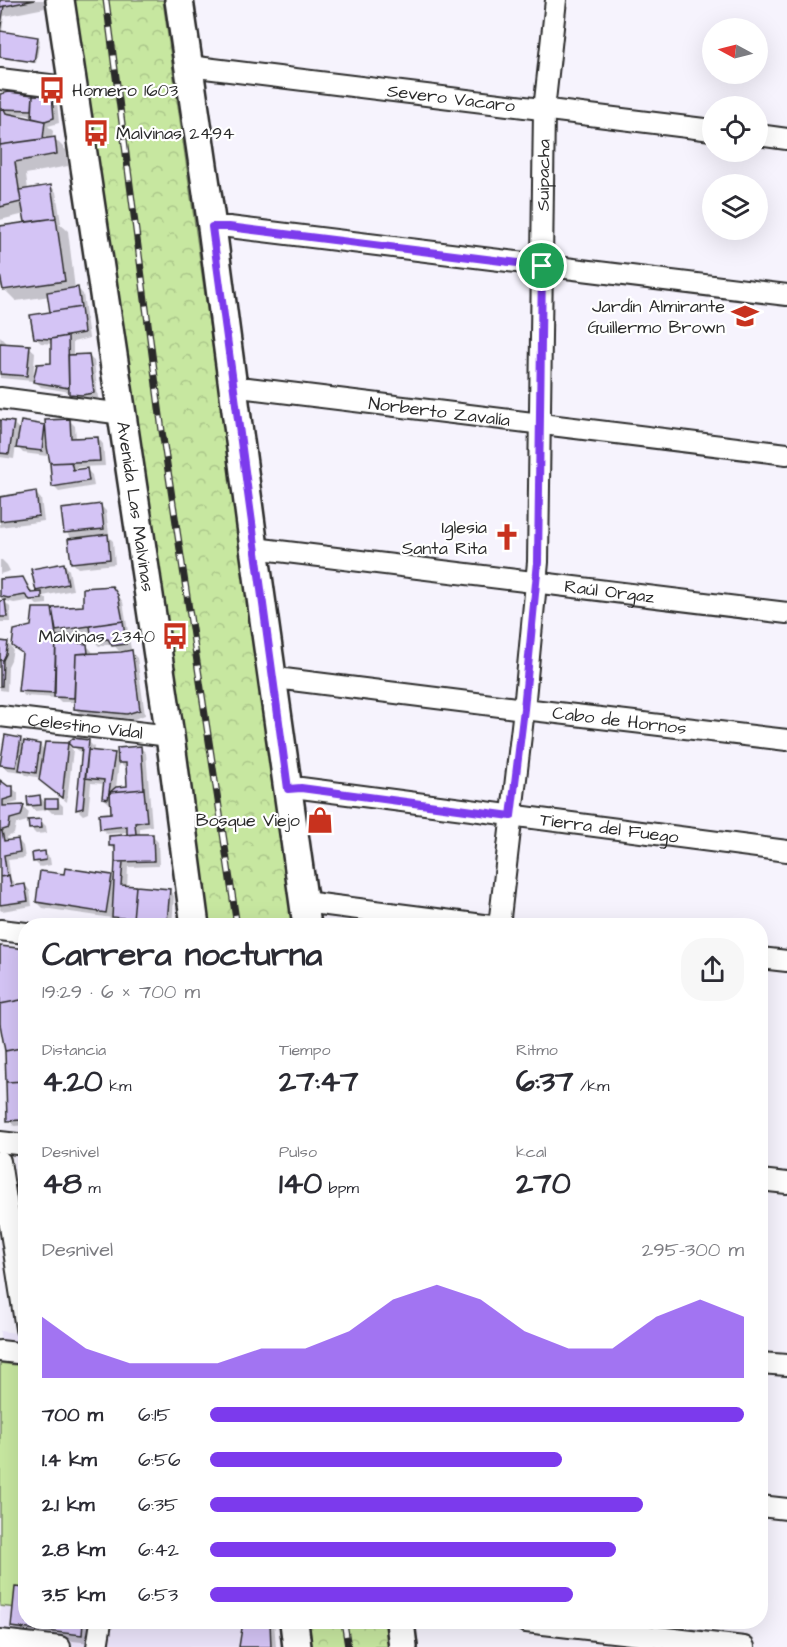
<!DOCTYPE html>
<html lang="es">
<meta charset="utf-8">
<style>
:root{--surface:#fff;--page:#f7f7f7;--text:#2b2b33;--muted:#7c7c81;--accent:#7c3aed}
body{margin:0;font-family:"Architects Daughter",sans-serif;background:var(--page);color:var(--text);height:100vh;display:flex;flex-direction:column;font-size:22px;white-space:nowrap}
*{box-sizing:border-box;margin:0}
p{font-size:20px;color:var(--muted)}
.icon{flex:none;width:33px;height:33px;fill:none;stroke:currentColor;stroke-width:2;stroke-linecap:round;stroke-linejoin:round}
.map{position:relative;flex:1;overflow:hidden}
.details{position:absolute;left:18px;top:918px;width:750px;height:711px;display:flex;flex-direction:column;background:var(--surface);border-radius:24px;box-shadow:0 6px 24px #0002}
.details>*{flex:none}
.needle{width:39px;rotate:277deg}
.buttons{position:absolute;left:702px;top:18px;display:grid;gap:12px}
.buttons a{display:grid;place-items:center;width:66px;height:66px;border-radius:50%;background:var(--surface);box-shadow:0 6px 24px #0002;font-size:30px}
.pin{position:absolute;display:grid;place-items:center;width:51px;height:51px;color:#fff;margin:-26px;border:3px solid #fff;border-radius:50%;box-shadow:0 2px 6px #0007}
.round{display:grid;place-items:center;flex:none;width:63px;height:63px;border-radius:24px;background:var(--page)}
.overview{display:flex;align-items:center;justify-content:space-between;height:102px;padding:0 24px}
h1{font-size:33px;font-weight:700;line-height:45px}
.metrics{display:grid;grid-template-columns:repeat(3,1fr);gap:9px;height:102px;padding:6px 24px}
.metrics div{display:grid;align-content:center}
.metrics b{font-size:30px;font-weight:700}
.metrics small{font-size:16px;font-weight:400}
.metrics p{font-size:16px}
.chart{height:168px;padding:12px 24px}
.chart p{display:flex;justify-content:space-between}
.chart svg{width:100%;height:108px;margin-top:6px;fill:var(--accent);opacity:.7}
ul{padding:0 24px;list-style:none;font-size:20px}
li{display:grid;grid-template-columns:96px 72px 1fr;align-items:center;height:45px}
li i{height:15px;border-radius:8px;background:var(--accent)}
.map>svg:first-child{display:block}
.built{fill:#ece5fb}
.green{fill:#c7e7a0;stroke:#798966;stroke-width:1.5}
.park{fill:url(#park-crowns);stroke:#798966;stroke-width:1.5}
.shadow{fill:#0003;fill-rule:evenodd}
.building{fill:#d4c4f5;stroke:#2b2b2b;stroke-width:1.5}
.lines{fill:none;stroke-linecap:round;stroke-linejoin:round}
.street-casing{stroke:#2b2b2b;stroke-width:24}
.secondary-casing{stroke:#2b2b2b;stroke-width:32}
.street{stroke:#fff;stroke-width:20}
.secondary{stroke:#fff;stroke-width:27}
.rail-casing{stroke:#2b2b2b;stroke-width:7}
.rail{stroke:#fff;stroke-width:4.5;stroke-dasharray:14;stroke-linecap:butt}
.route-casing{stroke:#fff;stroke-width:12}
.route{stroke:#7c3aed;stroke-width:8}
.labels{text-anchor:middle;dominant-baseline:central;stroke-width:4.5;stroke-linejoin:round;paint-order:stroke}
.poi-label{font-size:18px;fill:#2b2b2b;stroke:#fff;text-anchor:end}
.street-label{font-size:18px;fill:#2b2b2b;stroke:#fff}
</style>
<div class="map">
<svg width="787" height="1647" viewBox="0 0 787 1647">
<defs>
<pattern id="park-crowns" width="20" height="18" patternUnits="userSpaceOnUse" patternTransform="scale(1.5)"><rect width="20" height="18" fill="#c7e7a0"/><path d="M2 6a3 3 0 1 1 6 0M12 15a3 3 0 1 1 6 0" fill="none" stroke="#abc68a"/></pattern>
</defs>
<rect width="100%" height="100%" fill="#f6f3fd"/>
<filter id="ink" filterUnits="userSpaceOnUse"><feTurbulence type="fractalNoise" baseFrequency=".0167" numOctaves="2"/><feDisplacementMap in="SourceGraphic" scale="12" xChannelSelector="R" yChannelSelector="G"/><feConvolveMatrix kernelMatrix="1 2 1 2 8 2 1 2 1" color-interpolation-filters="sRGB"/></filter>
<g filter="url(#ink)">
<path class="built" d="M0,1331L25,1334L26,1622H262L266,1647H0Z"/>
<path class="green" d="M0,1363L25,1366V1609L0,1606Z"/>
<path class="park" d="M71,0H163L295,925H208Z
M309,1622H396L399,1647H312Z"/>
<path class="shadow" d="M0,0H44L45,8L4,16L2,33L37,38L40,40L36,63L0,58Z
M9,94L33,97L52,96L57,102L59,123L48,126L53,131L52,139L54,138L66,150L68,166L26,174L28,190L51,186L56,192L61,223H59L68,231L75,289H78L83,294L89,338L73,342V356H88L94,361L98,398L89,400L76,399L70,392L41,387L35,381L53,364V344L41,343L35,338L52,314L50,296L16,301L4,289V286L0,287V228L27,224L25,214L0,220V96ZM10,114L33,115V118L36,121L10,115Z
M0,336L6,342L7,345L29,347L35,352L33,381L0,378Z
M69,420L75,426L76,439L98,438L103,444L105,466L76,467L77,471L87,470L92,475L94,486L59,492L53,486L48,448L47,456L23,453L16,445L14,459L0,457V421L13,423L21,431L22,422L47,426Z
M35,493L41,499L44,521L0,527V498Z
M101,506L106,511L109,534H106L113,541L115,564L78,568L72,562L73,540L66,532Z
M0,560H2L7,565L10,571L0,574Z
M64,564L69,570L73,590L43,596L47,599V604L37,605L32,600L14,603L3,600L0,597V580L22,578L28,584L33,594H41L37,590Z
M112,587L123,602L131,649L119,651L113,644L99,646L94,641L93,631L69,635L78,644L87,646L92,651L93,655L131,652L137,658L145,715L134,719L81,714L75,709V702H61L57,698L25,696L19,691L24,654L14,646L32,628L34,609L84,607Z
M4,601L10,607L11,622H0V602Z
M0,642L7,643L13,649L11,660L8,666L7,691L0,690Z
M20,739L24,742L40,745L45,751L68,745L73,750L67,802L46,786L40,780L41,778L26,775L23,772L7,770L2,764Z
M88,741L94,747L93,752L114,755L119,760L140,747L146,753L152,826L140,828V836H152L158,842L159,866L128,867L127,887L169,890L174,896L172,926L119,922L112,915V918L43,908L37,902L66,876H111L116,880V851L111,846L129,836V832L107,834L101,828L113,814L112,804L109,803L103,798L105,784L91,783L88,813L83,815L77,809L83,752H80L70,743ZM119,762L125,768H127L128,787L116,788Z
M0,782L7,788H12L18,793V802L3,806L23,807L29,812L27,821L16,824L14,834L7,837L8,842L18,840L23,846L25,858L8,860L11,880L14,882L15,887L25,885L30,891L32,906L2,911L0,910Z
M40,797L46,804L58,801L63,806V813H52L46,807V810L35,811L30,806Z
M40,820L46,826L47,833L36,834L30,828Z
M44,853L50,858L51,865L40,867L34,861Z
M0,947L26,950V1125L14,1126L9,1120L6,1051L0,1011Z
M22,1158H26V1165L22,1161Z
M26,1622H92L90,1643L21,1635L12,1627Z
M224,1622H274L276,1647H241L244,1623Z"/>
<path class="building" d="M0,0H35L0,7Z
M4,6L0,31L38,37L34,62L0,57V7Z
M9,92L33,95L32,110L0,109V94Z
M33,95H52L54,118L45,121L32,118Z
M0,109H4L6,113L45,121L43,139L0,145Z
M55,137L57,154L15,162L21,202L0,207V145Z
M51,185L56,218L25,222L19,190Z
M56,218L65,281L3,290L0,275V226Z
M78,287L81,307L50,312L47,292Z
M81,307L84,333L51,339L34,338L30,315Z
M68,336L69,388L33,382L37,364L51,363V339Z
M0,343L30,345L27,376L0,374Z
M89,354L94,393L82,395L69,394L68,355Z
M70,419L71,438L98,437L100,461L50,463L47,447L45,420Z
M0,420L14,422L9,454L0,453Z
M21,421L45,425L42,451L16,448Z
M71,462L73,470L87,468L89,481L52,487L50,463Z
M36,491L39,516L0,521V497Z
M101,504L104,529L64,533L61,509Z
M108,534L110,559L71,563L68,539Z
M64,563L68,584L36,591L31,569Z
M23,577L31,593L42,592V599L30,600L25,595L8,598L0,596V579Z
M112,586L118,595L123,621L56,631L52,608L83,606V588Z
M5,600L7,617H0V601Z
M33,608H52L56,636L55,693L18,691L22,653L12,646L14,630L31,626Z
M123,621L126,644L112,646L108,639L92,641L90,626Z
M71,635L78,643L87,644L88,653L76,654L74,698L54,697L56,636Z
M0,641L8,642L6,654L3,660H0Z
M132,650L140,710L127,714L74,709L76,654L121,652Z
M0,660H3L2,686H0Z
M5,735L21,738L16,767L0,765Z
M73,738L89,740L83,808L76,810L82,748L72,747L68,743Z
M24,741L40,744L36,773L19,770Z
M45,742L68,743L62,798L39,780Z
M141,746L144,789L110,792L116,787L127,786L126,763H118L117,748Z
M88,750L115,753L108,799L102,798L104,780L85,778Z
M0,780L8,786H13V797L3,800V806L24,805L21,816L10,819L9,828L0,831Z
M144,789L147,821L135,823L136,834L127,835V826L100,829L99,814L111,813L110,792Z
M40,795L41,805L28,806L27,797Z
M45,799H58V808H45Z
M41,819L42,828L29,829L28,820Z
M0,831H2L4,841L18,839L20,852L4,855L7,876L0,877Z
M136,834H153L154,861L115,862V846H109V836Z
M45,851L46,860L33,862L32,853Z
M115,862H123L121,885L136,886L133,919L112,917Z
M65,868L112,875L106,913L36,902L40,871L64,874Z
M9,875L11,886L25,884L28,901L0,905V877Z
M136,886L170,889L167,922L133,919Z
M0,946L26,949V999L0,1004Z
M26,999V1047L5,1051L0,1024V1004Z
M26,1047V1081L6,1082L5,1051Z
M26,1081V1095H20L21,1120L7,1121L6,1082Z
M15,1587L26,1588V1622H83L82,1635L11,1627Z
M243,1622H270L271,1647H239Z"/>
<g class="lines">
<defs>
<g id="street">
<path id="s1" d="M189,66L712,130"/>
<path d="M0,79L74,88"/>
<path d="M758,135L787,139"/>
<path d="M212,227H229L787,295"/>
<path id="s2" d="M235,390L248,388L787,454"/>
<path d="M0,398L123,414"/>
<path id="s3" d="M254,548L787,613"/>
<path id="s4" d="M274,679H284L524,709L787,740"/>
<path id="s5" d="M0,716L170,736"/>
<path id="s6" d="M288,789L301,788L787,851"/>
<path d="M304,902L491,926"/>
<path id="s7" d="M499,926L524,709L538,562L544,110L556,0"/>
<path d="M0,930L26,933"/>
<path d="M760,958L787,961"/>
<path d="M0,1142L26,1145"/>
<path d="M0,1161L26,1329"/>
<path d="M760,1180L787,1183"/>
<path d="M0,1351L26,1354"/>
<path d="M760,1363L787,1365"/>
<path d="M760,1506L787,1509"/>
<path d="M526,1622L744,1647"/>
<path d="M0,1640L60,1647"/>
<path d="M97,1647L101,1622"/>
</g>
<g id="secondary">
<path id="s8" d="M60,0L170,736L195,926"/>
<path d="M179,0L212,227L254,548L307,926"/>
<path d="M294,1622L297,1647"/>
<path d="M400,1622L403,1647"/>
</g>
</defs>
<use href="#street" class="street-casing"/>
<use href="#secondary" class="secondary-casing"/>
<use href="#street" class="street"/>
<use href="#secondary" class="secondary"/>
<defs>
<path id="rail" d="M106,0L162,431L237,926
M344,1622L348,1647"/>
</defs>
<use href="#rail" class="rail-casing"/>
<use href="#rail" class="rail"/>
</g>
</g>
<g class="lines" filter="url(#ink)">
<defs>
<path id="route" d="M212,227H229L542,266L538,562L524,709L511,816L301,788L288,789Z"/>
</defs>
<use href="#route" class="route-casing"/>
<use href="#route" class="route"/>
</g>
<defs>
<symbol id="bus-bare" viewBox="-9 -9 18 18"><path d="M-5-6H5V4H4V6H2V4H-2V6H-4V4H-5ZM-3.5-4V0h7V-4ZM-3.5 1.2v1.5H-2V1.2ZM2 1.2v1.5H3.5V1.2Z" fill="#c8321e" stroke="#fff" stroke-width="2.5" paint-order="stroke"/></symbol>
<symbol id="school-bare" viewBox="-9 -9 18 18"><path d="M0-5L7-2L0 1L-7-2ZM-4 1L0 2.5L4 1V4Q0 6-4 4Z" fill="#c8321e" stroke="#fff" stroke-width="2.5" paint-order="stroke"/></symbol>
<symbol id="church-bare" viewBox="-9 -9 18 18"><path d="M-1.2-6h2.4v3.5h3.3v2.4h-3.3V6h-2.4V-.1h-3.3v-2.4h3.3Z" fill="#c8321e" stroke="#fff" stroke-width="2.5" paint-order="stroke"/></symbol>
<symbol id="shop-bare" viewBox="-9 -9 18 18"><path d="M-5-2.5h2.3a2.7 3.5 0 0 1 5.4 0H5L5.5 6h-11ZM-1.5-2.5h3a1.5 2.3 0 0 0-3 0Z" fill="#c8321e" stroke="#fff" stroke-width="2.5" paint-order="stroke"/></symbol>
</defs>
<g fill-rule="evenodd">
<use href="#bus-bare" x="33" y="71" width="38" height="38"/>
<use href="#bus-bare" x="77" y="114" width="38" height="38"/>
<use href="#school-bare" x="726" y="297" width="38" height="38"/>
<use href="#church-bare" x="488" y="518" width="38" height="38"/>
<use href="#bus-bare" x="156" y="617" width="38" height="38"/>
<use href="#shop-bare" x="301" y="801" width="38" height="38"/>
</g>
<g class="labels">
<g class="poi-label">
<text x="72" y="90" text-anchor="start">Homero 1603</text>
<text x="116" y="133" text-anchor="start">Malvinas 2494</text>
<text x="725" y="306">Jardín Almirante<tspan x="725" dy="21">Guillermo Brown</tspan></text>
<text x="487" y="527">Iglesia<tspan x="487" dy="21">Santa Rita</tspan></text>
<text x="155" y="636">Malvinas 2340</text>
<text x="300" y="820">Bosque Viejo</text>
</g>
<g class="street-label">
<text stroke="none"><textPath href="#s1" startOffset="264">Severo Vacaro</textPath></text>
<text stroke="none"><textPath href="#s7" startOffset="753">Suipacha</textPath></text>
<text stroke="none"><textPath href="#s2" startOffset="206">Norberto Zavalía</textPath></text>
<text stroke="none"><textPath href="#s8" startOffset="512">Avenida Las Malvinas</textPath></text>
<text stroke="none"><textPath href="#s3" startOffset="358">Raúl Orgaz</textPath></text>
<text stroke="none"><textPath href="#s4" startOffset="348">Cabo de Hornos</textPath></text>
<text stroke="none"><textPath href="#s5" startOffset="86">Celestino Vidal</textPath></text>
<text stroke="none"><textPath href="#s6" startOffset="324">Tierra del Fuego</textPath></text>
</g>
</g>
</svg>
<div class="buttons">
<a><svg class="needle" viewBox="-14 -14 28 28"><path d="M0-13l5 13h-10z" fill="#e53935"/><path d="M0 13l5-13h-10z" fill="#7c7c81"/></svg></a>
<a><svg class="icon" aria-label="locate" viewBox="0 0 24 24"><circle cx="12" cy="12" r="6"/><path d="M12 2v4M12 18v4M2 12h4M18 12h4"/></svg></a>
<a><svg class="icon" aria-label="layers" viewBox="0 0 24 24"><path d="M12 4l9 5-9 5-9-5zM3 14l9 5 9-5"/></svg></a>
</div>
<div class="pin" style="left:542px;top:266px;background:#1e9e55"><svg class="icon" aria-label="arrive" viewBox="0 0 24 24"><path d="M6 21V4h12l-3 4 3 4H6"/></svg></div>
<section class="details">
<div class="overview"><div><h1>Carrera nocturna</h1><p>19:29 · 6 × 700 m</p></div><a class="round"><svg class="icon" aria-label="share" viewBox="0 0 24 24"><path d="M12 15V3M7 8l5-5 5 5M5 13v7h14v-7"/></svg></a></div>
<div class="metrics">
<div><p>Distancia</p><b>4.20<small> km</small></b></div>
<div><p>Tiempo</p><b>27:47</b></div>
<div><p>Ritmo</p><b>6:37<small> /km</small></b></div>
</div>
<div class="metrics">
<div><p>Desnivel</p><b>48<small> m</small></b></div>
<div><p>Pulso</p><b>140<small> bpm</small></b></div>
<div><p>kcal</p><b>270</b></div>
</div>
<div class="chart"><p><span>Desnivel</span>295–300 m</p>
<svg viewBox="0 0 160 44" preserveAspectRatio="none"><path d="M0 44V19L10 32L20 38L30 38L40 38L50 32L60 32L70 25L80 12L90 6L100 12L110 25L120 32L130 32L140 19L150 12L160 19V44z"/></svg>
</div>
<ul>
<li><b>700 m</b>6:15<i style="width:100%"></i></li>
<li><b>1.4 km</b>6:56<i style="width:66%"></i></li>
<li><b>2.1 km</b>6:35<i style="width:81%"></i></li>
<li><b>2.8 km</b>6:42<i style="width:76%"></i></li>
<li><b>3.5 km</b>6:53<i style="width:68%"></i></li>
</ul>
</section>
</div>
